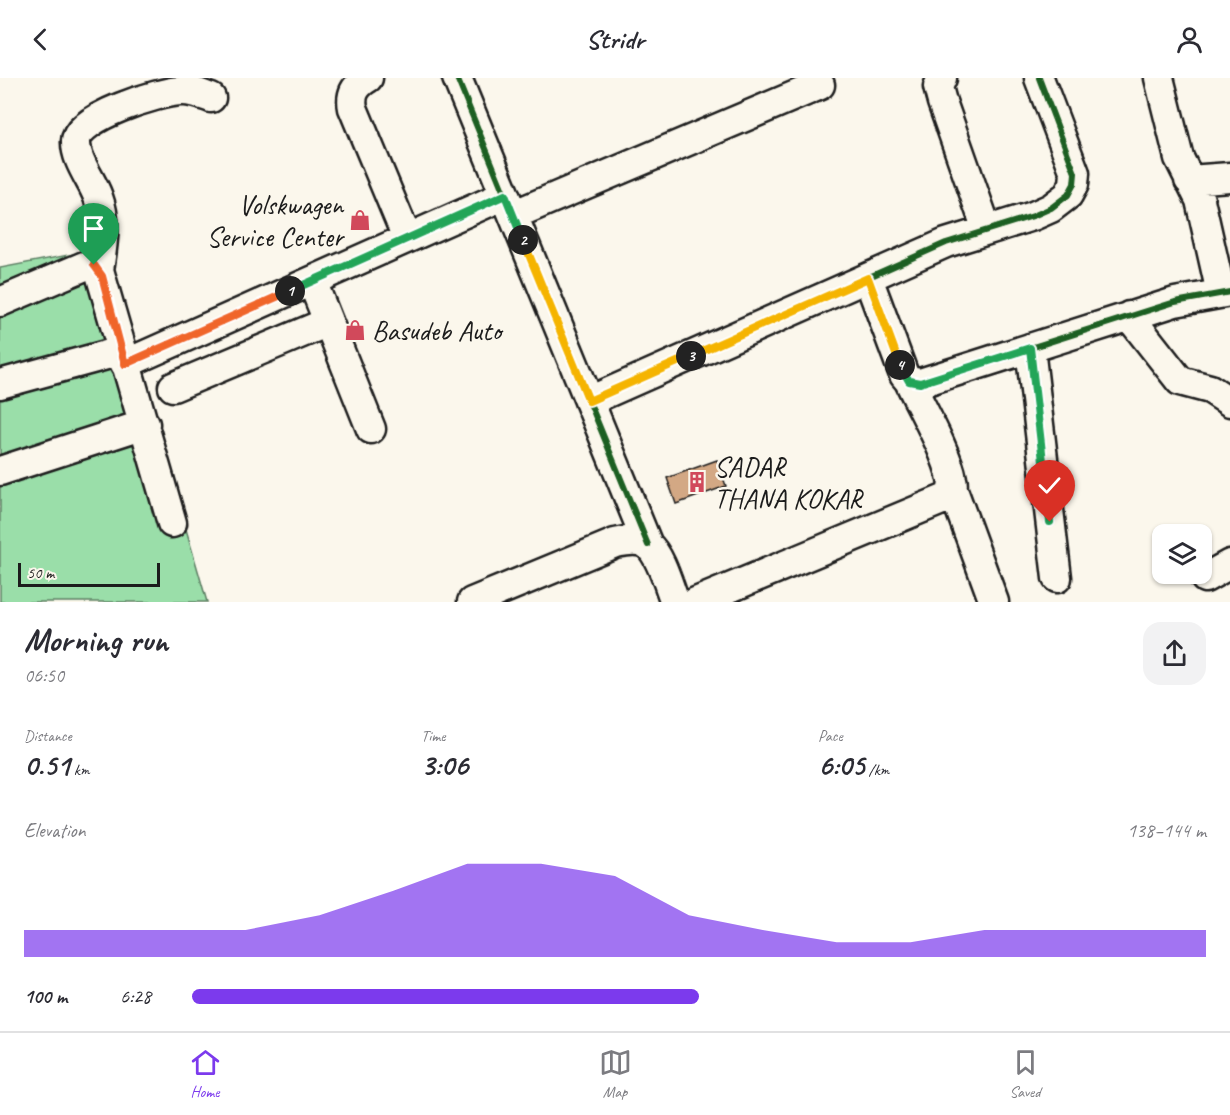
<!DOCTYPE html>
<meta charset="utf-8">
<style>
:root{--surface:#fff;--page:#f2f2f3;--text:#2b2b33;--muted:#7c7c81;--line:#e1e1e2;--accent:#7c3aed}
body{margin:0;font-family:Caveat,sans-serif;background:var(--page);color:var(--text);height:100vh;display:flex;flex-direction:column;font-size:22px;white-space:nowrap}
*{box-sizing:border-box;margin:0}
p{font-size:20px;color:var(--muted)}
.icon{flex:none;width:33px;height:33px;fill:none;stroke:currentColor;stroke-width:2;stroke-linecap:round;stroke-linejoin:round}
.map{position:relative;height:524px;overflow:hidden}
.side{display:flex;flex-direction:column;background:var(--surface);flex:1}
.side>*{flex:none}
.buttons{position:absolute;left:1152px;top:446px;display:grid;gap:12px}
.buttons a{display:grid;place-items:center;width:60px;height:60px;border-radius:12px;background:var(--surface);box-shadow:0 2px 4px #0004;font-size:30px}
.scale{position:absolute;left:18px;bottom:15px;width:142px;box-sizing:border-box;padding-left:6px;border:3px solid #1c1c1c;border-top:0;font-size:16px;line-height:21px;white-space:nowrap;color:#1c1c1c;-webkit-text-stroke:4px #fbf7ec;paint-order:stroke}
.pin{position:absolute;display:grid;place-items:center;width:51px;height:51px;color:#fff;margin:-62px -26px;border-radius:50% 50% 50% 0;rotate:-45deg;box-shadow:0 0 6px #0007}
.pin .icon{rotate:45deg}
.km{position:absolute;width:30px;height:30px;margin:-15px;border-radius:50%;background:#222;color:#fff;font-size:16px;line-height:30px;text-align:center}
.round{display:grid;place-items:center;flex:none;width:63px;height:63px;border-radius:18px;background:var(--page)}
.summary{display:flex;align-items:center;justify-content:space-between;height:102px;padding:0 24px}
h1{font-size:33px;font-weight:700;line-height:45px}
.metrics{display:grid;grid-template-columns:repeat(3,1fr);gap:9px;height:102px;padding:6px 24px}
.metrics div{display:grid;align-content:center}
.metrics b{font-size:30px;font-weight:700}
.metrics small{font-size:16px;font-weight:400}
.metrics p{font-size:16px}
.chart{height:168px;padding:12px 24px}
.chart p{display:flex;justify-content:space-between}
.chart svg{width:100%;height:108px;margin-top:6px;fill:var(--accent);opacity:.7}
ul{padding:0 24px;list-style:none;font-size:20px}
li{display:grid;grid-template-columns:96px 72px 1fr;align-items:center;height:45px}
li i{height:15px;border-radius:8px;background:var(--accent)}
header{display:flex;justify-content:space-between;align-items:center;height:78px;padding:0 24px;background:var(--surface);font-size:27px;font-weight:700}
.tab-bar{display:flex;justify-content:space-around;align-items:center;height:84px;border-top:2px solid var(--line);background:var(--surface);font-size:16px;color:var(--muted)}
.tab-bar a{display:grid;justify-items:center;gap:3px}
.tab-bar .current{color:var(--accent)}
.map>svg:first-child{display:block}
.green{fill:#9adea9;stroke:#5b7d62;stroke-width:1.5}
.building{fill:#d3a884;stroke:#1c1c1c;stroke-width:1.5}
.lines{fill:none;stroke-linecap:round;stroke-linejoin:round}
.minor-casing{stroke:#1c1c1c;stroke-width:33}
.minor{stroke:#fbf7ec;stroke-width:28}
.cycleway-casing{stroke:#fbf7ec;stroke-width:10}
.cycleway{stroke:#1b5e20;stroke-width:6}
.split-1-casing{stroke:#fff;stroke-width:12}
.split-2-casing{stroke:#fff;stroke-width:12}
.split-3-casing{stroke:#fff;stroke-width:12}
.split-4-casing{stroke:#fff;stroke-width:12}
.split-5-casing{stroke:#fff;stroke-width:12}
.split-1{stroke:#f0652b;stroke-width:8}
.split-2{stroke:#22a559;stroke-width:8}
.split-3{stroke:#f5b400;stroke-width:8}
.split-4{stroke:#f5b400;stroke-width:8}
.split-5{stroke:#22a559;stroke-width:8}
.labels{text-anchor:middle;dominant-baseline:central;stroke-width:5;stroke-linejoin:round;paint-order:stroke}
.poi-label{font-size:28px;fill:#1c1c1c;stroke:#fbf7ec;text-anchor:start}
</style>
<header><svg class="icon" aria-label="back" viewBox="0 0 24 24"><path d="M15 5l-7 7 7 7"/></svg>Stridr<svg class="icon" aria-label="person" viewBox="0 0 24 24"><circle cx="12" cy="8" r="4"/><path d="M4 21q1-7 8-7t8 7"/></svg></header>
<div class="map">
<svg width="1230" height="524" viewBox="0 0 1230 524">
<rect width="100%" height="100%" fill="#fbf7ec"/>
<filter id="ink" filterUnits="userSpaceOnUse"><feTurbulence type="fractalNoise" baseFrequency=".0167" numOctaves="2"/><feDisplacementMap in="SourceGraphic" scale="12" xChannelSelector="R" yChannelSelector="G"/><feConvolveMatrix kernelMatrix="1 2 1 2 8 2 1 2 1" color-interpolation-filters="sRGB"/></filter>
<g filter="url(#ink)">
<path class="green" d="M105,170L207,524H0V190Z"/>
<path class="building" d="M717,382L726,408L676,426L667,400Z"/>
<g class="lines">
<defs>
<path id="minor" d="M368,0C356,7 350,16 353,30L407,160
M457,0L648,467
M942,0L938,9L942,24L987,152
M1159,0L1179,80L1200,122L1221,215
M1189,102L1230,99
M513,137L820,7
M99,192C103,166 107,143 98,119C92,102 75,82 76,63C77,39 159,14 180,13C191,12 200,16 211,20
M868,200L904,297L909,303L920,305L1175,224L1230,214
M312,203L371,351
M0,224L87,187H94L99,192L172,445
M1129,238L1180,303L1210,311L1230,324
M1030,270L1057,500
M125,286L505,117
M0,306L121,273
M173,309L328,244
M589,323L946,165L1033,138L1051,130L1068,117L1074,106L1075,95L1039,0
M0,393L145,346
M953,412L994,524
M1205,500L1230,486
M472,524L615,465C626,463 639,460 648,467C661,478 669,509 675,524
M696,524L949,419C952,413 954,408 952,401C947,374 921,329 909,303"/>
</defs>
<use href="#minor" class="minor-casing"/>
<use href="#minor" class="minor"/>
<defs>
<path id="cycleway" d="M457,0L648,467
M868,200L904,297L909,303L920,305L1175,224L1230,214
M589,323L946,165L1033,138L1051,130L1068,117L1074,106L1075,95L1039,0"/>
</defs>
<use href="#cycleway" class="cycleway-casing"/>
<use href="#cycleway" class="cycleway"/>
</g>
</g>
<g class="lines" filter="url(#ink)">
<defs>
<path id="split-1" d="M94,187L102,198L125,286L290,213"/>
<path id="split-2" d="M290,213L505,117L523,162"/>
<path id="split-3" d="M523,162L589,323L691,278"/>
<path id="split-4" d="M691,278L868,200L900,287"/>
<path id="split-5" d="M900,287L909,303L920,305L1030,270L1050,444"/>
</defs>
<use href="#split-1" class="split-1-casing"/>
<use href="#split-2" class="split-2-casing"/>
<use href="#split-3" class="split-3-casing"/>
<use href="#split-4" class="split-4-casing"/>
<use href="#split-5" class="split-5-casing"/>
<use href="#split-1" class="split-1"/>
<use href="#split-2" class="split-2"/>
<use href="#split-3" class="split-3"/>
<use href="#split-4" class="split-4"/>
<use href="#split-5" class="split-5"/>
</g>
<defs>
<symbol id="shop-bare" viewBox="-9 -9 18 18"><path d="M-5-2.5h2.3a2.7 3.5 0 0 1 5.4 0H5L5.5 6h-11ZM-1.5-2.5h3a1.5 2.3 0 0 0-3 0Z" fill="#d1495b" stroke="#fbf7ec" stroke-width="2.5" paint-order="stroke"/></symbol>
<symbol id="building-bare" viewBox="-9 -9 18 18"><path d="M-4-6H4V6H1V3H-1V6H-4ZM-2.5-4.3h1.7v1.8h-1.7ZM.8-4.3h1.7v1.8H.8ZM-2.5-1h1.7V.8h-1.7ZM.8-1h1.7V.8H.8Z" fill="#d1495b" stroke="#fbf7ec" stroke-width="2.5" paint-order="stroke"/></symbol>
</defs>
<g fill-rule="evenodd">
<use href="#shop-bare" x="345" y="127" width="30" height="30"/>
<use href="#shop-bare" x="340" y="237" width="30" height="30"/>
<use href="#building-bare" x="682" y="389" width="30" height="30"/>
</g>
<g class="labels">
<g class="poi-label">
<text x="343" y="126" text-anchor="end">Volskwagen<tspan x="343" dy="32">Service Center</tspan></text>
<text x="372" y="252">Basudeb Auto</text>
<text x="714" y="388">SADAR<tspan x="714" dy="32">THANA KOKAR</tspan></text>
</g>
</g>
</svg>
<div class="buttons">
<a><svg class="icon" aria-label="layers" viewBox="0 0 24 24"><path d="M12 4l9 5-9 5-9-5zM3 14l9 5 9-5"/></svg></a>
</div>
<div class="scale">50 m</div>
<div class="pin" style="left:94px;top:187px;background:#1e9e55"><svg class="icon" aria-label="arrive" viewBox="0 0 24 24"><path d="M6 21V4h12l-3 4 3 4H6"/></svg></div>
<div class="pin" style="left:1050px;top:444px;background:#d93025"><svg class="icon" aria-label="check" viewBox="0 0 24 24"><path d="M5 12l5 5 9-10"/></svg></div>
<b class="km" style="left:290px;top:213px">1</b>
<b class="km" style="left:523px;top:162px">2</b>
<b class="km" style="left:691px;top:278px">3</b>
<b class="km" style="left:900px;top:287px">4</b>
</div>
<section class="side">
<div class="summary"><div><h1>Morning run</h1><p>06:50</p></div><a class="round"><svg class="icon" aria-label="share" viewBox="0 0 24 24"><path d="M12 15V3M7 8l5-5 5 5M5 13v7h14v-7"/></svg></a></div>
<div class="metrics">
<div><p>Distance</p><b>0.51<small> km</small></b></div>
<div><p>Time</p><b>3:06</b></div>
<div><p>Pace</p><b>6:05<small> /km</small></b></div>
</div>
<div class="chart"><p><span>Elevation</span>138–144 m</p>
<svg viewBox="0 0 160 44" preserveAspectRatio="none"><path d="M0 44V33L10 33L20 33L30 33L40 27L50 17L60 6L70 6L80 11L90 27L100 33L110 38L120 38L130 33L140 33L150 33L160 33V44z"/></svg>
</div>
<ul>
<li><b>100 m</b>6:28<i style="width:50%"></i></li>
</ul>
</section>
<nav class="tab-bar">
<a class="current"><svg class="icon" aria-label="home" viewBox="0 0 24 24"><path d="M3 11l9-7 9 7M6 9v11h12V9"/></svg>Home</a>
<a><svg class="icon" aria-label="map" viewBox="0 0 24 24"><path d="M3 6l6-2 6 2 6-2v14l-6 2-6-2-6 2zM9 4v14M15 6v14"/></svg>Map</a>
<a><svg class="icon" aria-label="saved" viewBox="0 0 24 24"><path d="M7 4h10v16l-5-4-5 4z"/></svg>Saved</a>
</nav>
